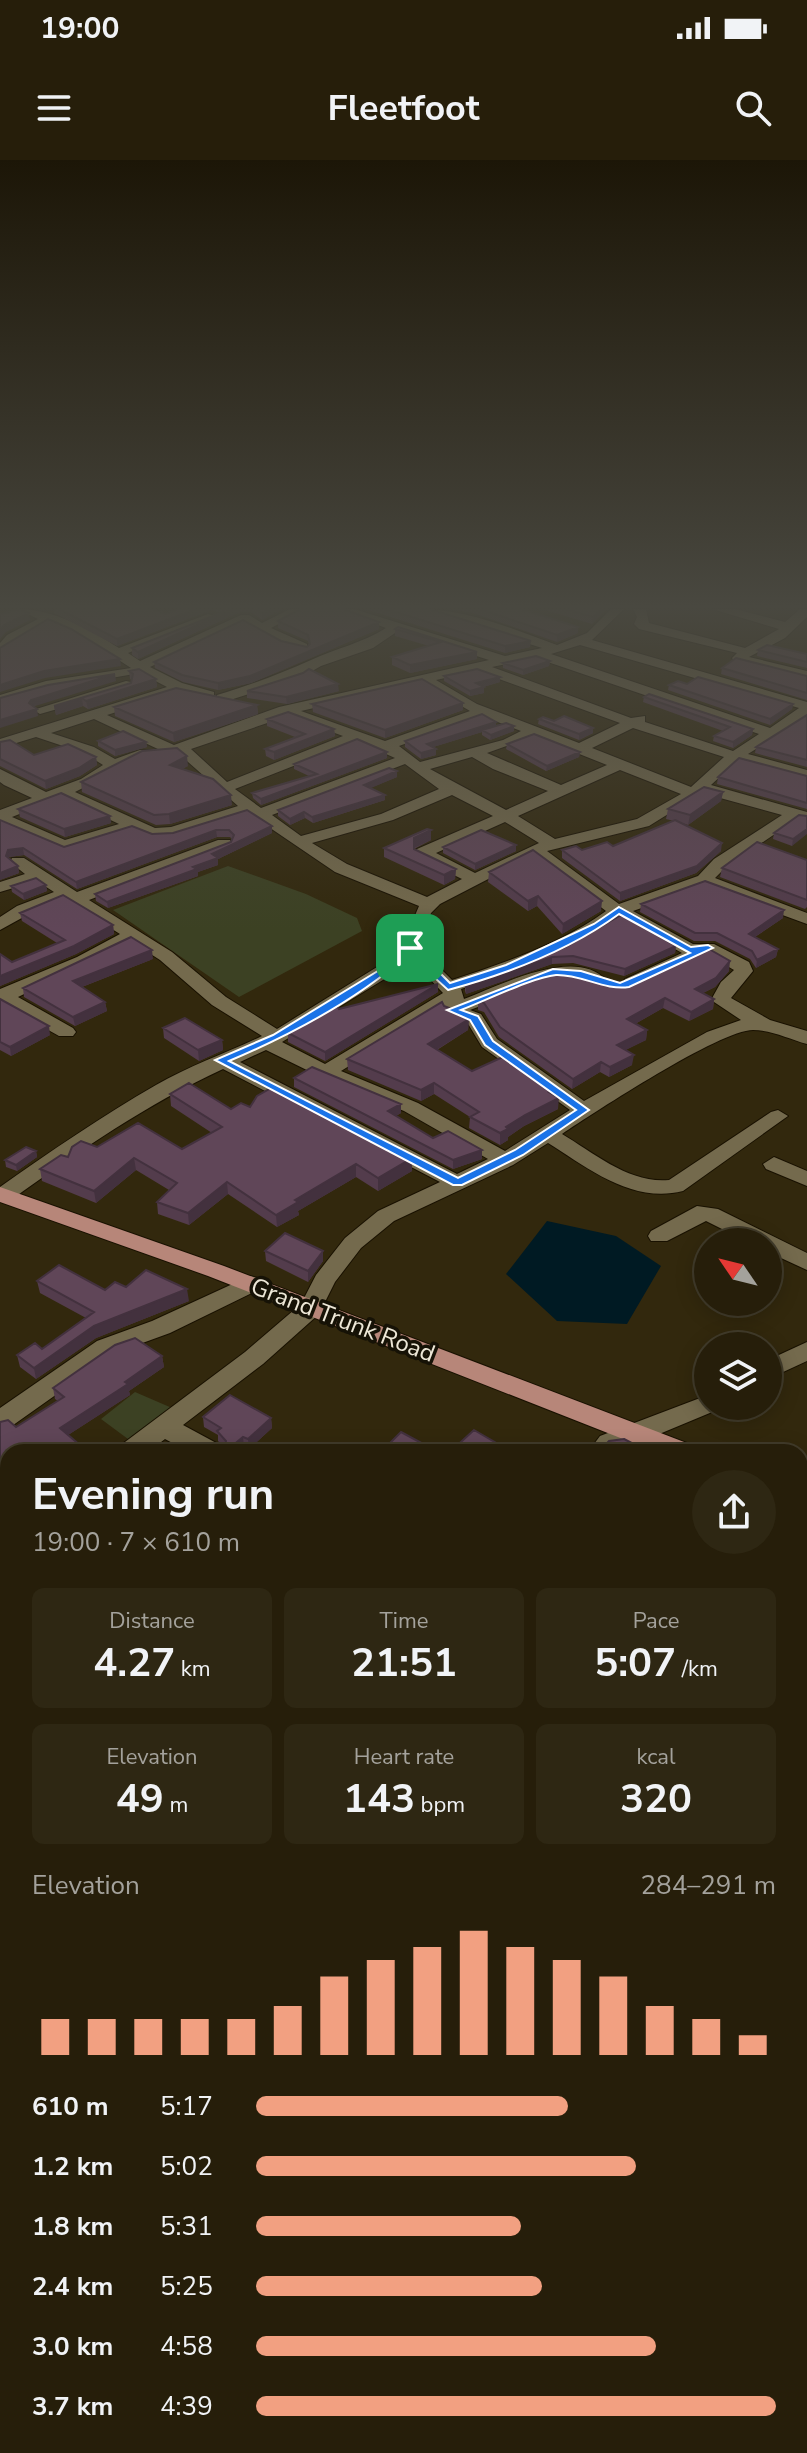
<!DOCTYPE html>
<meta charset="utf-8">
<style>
:root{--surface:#261e0a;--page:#2e2713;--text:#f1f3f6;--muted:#a4a29c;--line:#423c2b;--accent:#f2a081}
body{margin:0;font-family:"Nunito Sans",sans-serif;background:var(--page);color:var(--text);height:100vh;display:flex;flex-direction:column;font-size:30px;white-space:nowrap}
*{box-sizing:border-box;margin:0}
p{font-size:26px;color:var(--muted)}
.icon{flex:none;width:44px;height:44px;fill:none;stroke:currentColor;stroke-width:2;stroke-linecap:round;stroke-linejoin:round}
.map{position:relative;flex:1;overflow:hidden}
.panel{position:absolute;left:0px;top:1284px;width:808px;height:1010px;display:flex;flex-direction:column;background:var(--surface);border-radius:24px 24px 0 0;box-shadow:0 4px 20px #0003,0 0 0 2px var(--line)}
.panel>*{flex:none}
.needle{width:52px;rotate:305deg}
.controls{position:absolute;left:694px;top:1068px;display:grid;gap:16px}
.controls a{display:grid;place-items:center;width:88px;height:88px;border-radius:50%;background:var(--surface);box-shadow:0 4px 20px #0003,0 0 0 2px var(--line);font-size:40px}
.pin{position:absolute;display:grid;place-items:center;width:68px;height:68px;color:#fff;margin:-34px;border-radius:16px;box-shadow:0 4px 12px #0006}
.round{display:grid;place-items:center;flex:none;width:84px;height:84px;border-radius:42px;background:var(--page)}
.summary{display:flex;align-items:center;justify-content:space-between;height:136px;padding:0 32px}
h1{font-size:44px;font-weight:700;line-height:60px}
.stats{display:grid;grid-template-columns:repeat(3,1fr);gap:12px;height:136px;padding:8px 32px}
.stats div{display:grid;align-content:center;border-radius:12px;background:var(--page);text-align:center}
.stats b{font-size:40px;font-weight:700}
.stats small{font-size:22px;font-weight:400}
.stats p{font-size:22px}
.chart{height:224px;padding:16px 32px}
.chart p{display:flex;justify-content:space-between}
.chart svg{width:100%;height:144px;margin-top:8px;stroke:var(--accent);stroke-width:6}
ul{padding:0 32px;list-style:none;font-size:26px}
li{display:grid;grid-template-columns:128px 96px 1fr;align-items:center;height:60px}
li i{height:20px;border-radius:10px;background:var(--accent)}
.status{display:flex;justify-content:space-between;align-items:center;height:56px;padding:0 40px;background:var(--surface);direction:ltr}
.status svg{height:22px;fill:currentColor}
header{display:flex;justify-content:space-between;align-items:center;height:104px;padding:0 32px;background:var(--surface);font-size:36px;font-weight:700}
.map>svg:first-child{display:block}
.green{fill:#3c4123}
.water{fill:#001a23}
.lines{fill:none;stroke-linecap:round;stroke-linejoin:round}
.minor-casing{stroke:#191100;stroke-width:2}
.major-casing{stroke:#191100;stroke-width:2}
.minor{fill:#746a4d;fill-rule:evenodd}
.major{fill:#b78679;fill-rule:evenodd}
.wall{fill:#533c4c}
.shaded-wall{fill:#43313e}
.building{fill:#604658;stroke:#43313e;stroke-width:2}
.route{fill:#1a73e8;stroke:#fff;stroke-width:2;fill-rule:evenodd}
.labels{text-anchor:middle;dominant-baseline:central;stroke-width:7;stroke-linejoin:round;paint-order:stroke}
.street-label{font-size:24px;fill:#ede7d7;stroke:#161206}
</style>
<div class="status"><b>19:00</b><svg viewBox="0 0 49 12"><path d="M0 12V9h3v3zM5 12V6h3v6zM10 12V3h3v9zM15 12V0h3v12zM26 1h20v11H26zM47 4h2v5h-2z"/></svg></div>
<header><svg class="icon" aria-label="menu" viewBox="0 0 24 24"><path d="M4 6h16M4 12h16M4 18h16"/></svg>Fleetfoot<svg class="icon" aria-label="search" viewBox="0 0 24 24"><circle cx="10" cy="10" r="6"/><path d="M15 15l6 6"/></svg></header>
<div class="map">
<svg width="807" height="2293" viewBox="0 0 807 2293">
<rect width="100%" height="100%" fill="#32280d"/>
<path class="green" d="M228,706L306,734L357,758L362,771L239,837L113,750Z
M135,1232L172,1248L130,1287L128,1279L101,1259Z"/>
<path class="water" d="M547,1061L616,1076L661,1106L627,1164L557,1161L506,1114Z
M0,1821L8,1829V1967L0,1975Z"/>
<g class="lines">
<defs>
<path id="minor" d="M18,449C54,449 89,469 119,488L208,454L218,457L128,493L140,501L241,455H249L262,463L290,449H307L271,468L307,484V490C286,492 261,473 244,463L150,507L182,523L214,532V538L180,532L107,555L174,585L279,547L489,500L398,471L373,488L321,506L302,517L227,541H217V535C250,525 280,514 311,500C337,488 362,483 386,468L334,449H354L505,496L542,488L419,449C467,449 513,469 557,485L587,473L611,449H624L592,480L807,542V557L748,594L807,610V620L737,601L711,625L807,652V660L797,659L726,707L715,718L807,753V764L704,726L633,751L693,784H714L749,802L753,811L731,838L770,860L807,871V884C789,879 772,870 753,870C720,870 595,952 562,974C594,993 630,1024 669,1020L771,952L778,950L788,956L683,1031C632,1044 588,1008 548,983L513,1005L394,1061L361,1088L335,1122L319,1154L263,1204L183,1265L220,1285L224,1292H189L165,1279L148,1292H117L121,1285L245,1192L301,1144L316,1115L345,1078L378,1051L440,1022L223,909C147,944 79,991 11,1040L0,1041V1027C51,991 102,956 156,925C191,905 227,893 262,876L212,845L160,800L132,782L18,837L73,868L76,872L73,876H59L0,843V829L77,797L120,774L65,740L29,754L0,770V757L17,746L54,732L37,721L0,732V722L25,714L10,702L12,698H24L77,732L218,680H230L232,683L230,686L89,740L172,792L226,837L277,869L377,807L402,786L419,746L335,712L248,653L173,677L153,678L133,670L64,691L0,663V650L32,638L4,625L0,622V609L46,632L81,619L103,605L84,593L36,577L0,588V579L167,527L140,513L48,529L0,543V535L46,521L131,508L86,479L50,463L17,481L0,495V483L7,475L38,459ZM580,485L799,548L770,568L551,494ZM536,498L759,574L733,591L645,562V556L631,558L492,507ZM477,511L620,563L579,583L477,544L436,520ZM422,523L470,551L385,581L301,551ZM288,556L343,576L227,622L191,589ZM482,556L521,571L503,580L420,602L399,586ZM94,559L160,590H140L115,599L94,587L51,573ZM633,568L724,597L691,627L592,588ZM534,576L607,605L561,625L487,593ZM357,581L395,598L261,648L235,629ZM179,594L238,646L171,667L155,668L75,632L142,598H164ZM472,597L493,609L548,631L506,650L430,609ZM405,604L439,629L381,654L301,676L272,655ZM620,610L681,634L637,659L555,679L518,656ZM702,633L782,655L714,699L698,716L619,744L547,691L649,666ZM452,635L493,656L417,689L415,693L417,697L462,719L427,737L347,704L312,683L393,660ZM62,637L119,664L65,680L12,657ZM505,662L539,683L475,713L436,693ZM533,696L606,751C561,784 504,803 452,820L419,787L431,753L440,744ZM620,758L682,793L625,819L623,823L625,827H639L708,795L734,810L721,822L711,840L741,860L707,872L584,941L497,879L481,854L470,850L555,818L578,819L597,826L606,820C575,786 499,826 464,839L461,829C515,811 574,792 620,758ZM410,798L443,833L325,904L282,882L391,815ZM443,848L445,854L467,862L482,887L570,950L505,991L418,943L341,911ZM266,890L319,916L404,951L488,999L457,1014L240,902Z
M633,449H646L649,463L745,488L779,469L712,449H735L785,462L800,449H807V457L785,478L749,497L807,511V519L734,501L732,498L737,493L639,469L634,464L637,457Z
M126,521L131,522V528L40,554L33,550Z
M774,997L807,1011V1026L766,1009L763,1004Z
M697,1046L718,1049L807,1093V1110L768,1092V1082H748L706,1061L667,1081H651L648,1076L651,1071Z
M250,1116L258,1118L262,1124L258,1130L170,1173L115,1193L9,1268L0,1270V1248L97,1181L152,1161Z
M807,1182V1201L768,1219V1200Z
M708,1235V1246H720L717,1250L616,1292H588L600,1276Z
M8,1365V1390L0,1393V1368Z
M807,1520V1553L800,1556V1523Z
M8,1551V1580L0,1583V1554Z
M800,1663L807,1666V1697L800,1694Z
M8,1737V1770L0,1773V1740Z
M800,1807L807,1810V1846L800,1843Z
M0,1823L8,1826V1865L0,1861Z
M8,2023V2065L0,2068V2026Z
M800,2061L807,2064V2108L800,2105Z
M8,2235V2286H20L23,2293H0V2238Z
M807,2249V2293H784L781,2286H800V2252Z
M552,2286H598L601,2293H555Z"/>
<path id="major" d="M0,1027L224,1106L692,1285L696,1292H656L208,1116L0,1042Z
M800,1329L807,1331V1352L800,1350Z"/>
</defs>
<use href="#minor" class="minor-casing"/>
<use href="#major" class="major-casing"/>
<use href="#minor" class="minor"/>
<use href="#major" class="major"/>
</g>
<path class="wall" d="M54,449H152L166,454L178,449H282L262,460L251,452H240L138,499L132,495V488L221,453L211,450L117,486L54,453Z
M365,449H430L530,487L505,493Z
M451,449H521L578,467V473L557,482L473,453Z
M542,449H606L592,464Z
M278,461L379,469L251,523L218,530L183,522L155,508L154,502L281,481L307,487L309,484L308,481L278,468Z
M395,469L477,492V499L410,513L392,505V497L429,486L395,476Z
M758,490L807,494V508L757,496Z
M550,501L549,506L523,515L503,508V503Z
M722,508L807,516V540L721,514Z
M129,511L156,519L157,527L88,549L83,546L56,555L54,546L131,523L132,520L130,519Z
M444,516L500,517V522L483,527L484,533L470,536L444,521Z
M669,525L793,544L792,549L770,565L668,530Z
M247,531H339L287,544L247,538Z
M644,537L753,569L752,575L733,588L713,581L714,576L723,571L643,542Z
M312,544L463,550L385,578L313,552Z
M257,545L258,554L174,582L115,556L114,547Z
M807,555V607L755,593L756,587Z
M267,559L334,569L335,576L274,600L266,596L265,589L295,577L267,566Z
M539,559L593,568V573L579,580L538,564Z
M496,566H514V571L490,580L482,575V572L433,587L436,595L421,599L405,587V581Z
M98,581L146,582L147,587L115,596L98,586Z
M0,582L34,595L96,597L97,605L80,616L46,629L0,606Z
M507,584L580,592L579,597L546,611L506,589Z
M387,592V598L261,645L253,638L252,633L309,616L294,609V604Z
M188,606L182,609L232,645L170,664L156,665L82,632L81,622Z
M397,611V617L370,628L385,635V640L313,663L305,658L290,665L278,656V650Z
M807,616V649L717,624L718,617Z
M723,632L721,641L688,665L679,662L721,691L696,713L620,741L562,698V690H582L613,686L674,661L666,659L668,649Z
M18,649L110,656L111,663L65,677L20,657Z
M807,656L792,686L773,679L774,673Z
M0,660L64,687L152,674L272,666V673L218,699V705L198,712V716L108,748L96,741L95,734L231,682L232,679L230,677H217L77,729L24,695L9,697V698L18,706L19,713L0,720Z
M431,670V680L414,689L456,709L455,719L444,725L384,697V688Z
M516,685V691L475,710L443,693V687Z
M807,700V747L805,749L720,717L722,708Z
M489,712L601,751L562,774L537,746L528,751L488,722Z
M46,725L47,731L24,740L12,732L11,726Z
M641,744L783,758L755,777L778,789L776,797L756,808L750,799L715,781H694L640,752Z
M20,753L113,765L114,774L76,794L0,826V794L12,802L57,783L22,761Z
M676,786L675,793L624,816L573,803L552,804L466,834L465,831V824L565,787Z
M153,799L82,827L105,842L107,851L75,866L24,837L23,828Z
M729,811L715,827L703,833L714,839L713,849L689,861L663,848L635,864L647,870L646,880L625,890L632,905L609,917L600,912L572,929L499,877L484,852L478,850V840L612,822L630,823Z
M438,832L325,901L288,882V873L339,849Z
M0,839L50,875L11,896L0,890Z
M444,846L469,859L468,870L437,890L472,911L553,930L552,934L558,949L524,966L508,977V980L500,985L469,968L470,957L434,934L421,941L348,910L347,899Z
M163,868L222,880L223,890L199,901L164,878Z
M294,918L401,944V953L396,956L433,978L482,999L453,1009L294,927Z
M170,934L231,949L250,947L412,998V1011L378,1031L356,1017L298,1051L299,1055L277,1067L228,1034L189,1065L158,1054L157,1042L169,1030L136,1010L96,1043L42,1021L40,1009L68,997L97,987L182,989L212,973L171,946Z
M36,991L37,997L17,1011L6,1007L5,1000Z
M265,1091L323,1101L308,1122L266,1101Z
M37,1121L105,1130L126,1127L189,1141L96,1178L36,1219L20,1207L17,1195L42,1189L86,1158L40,1133Z
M162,1196L164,1207L129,1231L130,1235L68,1275L8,1292V1446L1,1451L0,1383L8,1381L7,1363L0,1366V1262L16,1267L58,1241L55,1239L53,1228Z
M203,1257L271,1258L272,1268L249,1289L244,1286L222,1285L218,1281V1275L204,1267Z"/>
<path class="shaded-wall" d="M196,449L211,450L117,486V479Z
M232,449H240V452L138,499V492Z
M270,449H282L262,460V453Z
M601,449H606L592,464L593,457Z
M29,453L30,460L6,472L0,479V470L4,465Z
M379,462V469L251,523L218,530V523Z
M578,467V473L557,482V475Z
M531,481L530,487L505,493V486Z
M477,492V499L410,513V505Z
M120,499L121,506L45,518L0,532V525L44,511Z
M550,501L549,506L523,515V510Z
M115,514L116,521L32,547L29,543L31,540Z
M500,517V522L476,529V523Z
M156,519L157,527L88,549L86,541Z
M338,524L339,531L287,544L286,537Z
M484,527V533L470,536V531Z
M82,538L83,546L56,555L54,546Z
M463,543V550L385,578V570Z
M793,544L792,549L770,565V559Z
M257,545L258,554L174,582L173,573Z
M37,549L38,556L0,568V560Z
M496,562V567L482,570V572L427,589V584Z
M514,566V571L490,580L491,575Z
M593,568V573L579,580V574Z
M334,569L335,576L274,600V592Z
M753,569L752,575L733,588V582Z
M146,582L147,587L115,596V590Z
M436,589V595L421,599V593Z
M387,592V598L261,645V639Z
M580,592L579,597L546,611L547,606Z
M187,596L188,606L171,614L170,605Z
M96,597L97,605L80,616L46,629L45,621Z
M397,611V617L364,631V625Z
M723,632L721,641L688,665L690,655Z
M231,635L232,645L170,664L169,654Z
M385,635V640L313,663L312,657Z
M304,652L305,658L290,665V659Z
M110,656L111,663L65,677L64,669Z
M272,666V673L218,699V705L198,712V716L108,748L107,742L193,707L212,694Z
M807,669V674L792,686L793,679Z
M216,670L217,677L77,729L76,722Z
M431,670V680L414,688V678Z
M722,683L721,691L696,713L620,741V733Z
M516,685V691L475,710V704Z
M23,688L24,695L9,697L7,703L6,696L8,690Z
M18,706L19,713L0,720V713Z
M456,709L455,719L444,725V715Z
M46,725L47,731L24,740L23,734Z
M538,736L537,746L528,751V741Z
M602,741L601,751L562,774L563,764Z
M784,750L783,758L747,782L749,774Z
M113,765L114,774L76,794L0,826V816Z
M676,786L675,793L624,816L625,809Z
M778,789L776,797L756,808L757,800Z
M152,790L153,799L74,830L73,821Z
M552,797V804L466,834V827Z
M730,801L729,811L715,827L693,838L695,829Z
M438,824V832L325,901V892Z
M665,838L663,848L626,869L627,859Z
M714,839L713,849L689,861L691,852Z
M105,842L107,851L75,866L73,857Z
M469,859L468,870L428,895V884Z
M49,866L50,875L11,896L10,887Z
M647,870L646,880L616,895L617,885Z
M222,880L223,890L199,901L198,890Z
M634,895L632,905L609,917L610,907Z
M601,902L600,912L572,929L573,919Z
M434,923V934L421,941V930Z
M559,938L558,949L524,966L508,977V980L500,985V973L506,967L525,955Z
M401,944V953L388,960V951Z
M482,990V999L453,1009V1000Z
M36,991L37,997L17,1011L16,1005Z
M134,998L136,1010L96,1043L94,1031Z
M412,998V1011L378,1031V1018Z
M356,1004V1017L298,1051L299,1055L277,1067L276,1055L295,1040Z
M227,1022L228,1034L189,1065L188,1053Z
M323,1091V1101L308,1122V1111Z
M187,1129L189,1141L96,1178L36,1219L34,1208L94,1166Z
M162,1196L164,1207L129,1231L130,1235L62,1279L60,1268Z
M271,1258L272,1268L249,1289L248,1279Z
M243,1277L244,1286L237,1292H225Z
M632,1283L631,1292H625Z
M7,1352L8,1363L0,1366V1354Z
M8,1433V1446L1,1451L0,1439Z
M1,1455L5,1469L0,1472V1456Z"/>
<path class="building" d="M20,449L29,453L4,465L0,470V454Z
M59,449H152L166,454L178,449H196L117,479Z
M224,449H232L138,492L132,488L223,452Z
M256,449H270L262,453Z
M300,449H343L379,462L250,516L218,523L182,515L154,502L243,460L281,481L307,487L310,484L308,475L278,461Z
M386,449H430L531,481L505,486Z
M480,449H521L578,467L557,475Z
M565,449H601L593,457Z
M48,459L71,469L120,499L44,511L0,525V488Z
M398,467L477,492L410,505L392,497L441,482L395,469Z
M767,485L807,494V502L758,490Z
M536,496L550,501L523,510L503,503Z
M736,498L807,516V533L722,508Z
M139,509L156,519L86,541L82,538L54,546L131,523L133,514L129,511Z
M309,509L338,524L286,537L247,531L303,513Z
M477,509L500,517L476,523L484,527L470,531L444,516Z
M115,514L31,540L29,543L37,549L0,560V538L48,525Z
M698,517L793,544L770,559L669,525L678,521L687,524Z
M422,519L463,543L385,570L312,544Z
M176,528L257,545L173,573L114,547Z
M649,534L753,569L733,582L714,576L730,567L644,537Z
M288,552L334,569L274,592L265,589L305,574L267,559Z
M482,554L496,562L427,584L436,589L421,593L405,581Z
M807,555V600L756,587Z
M564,556L593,568L579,574L539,559L543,557L554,561Z
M506,563L514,566L491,575L482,570Z
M123,571L146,582L115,590L98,581Z
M534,574L580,592L547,606L507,584Z
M357,579L387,592L261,639L252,633L317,614L294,604Z
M10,580L34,595L68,584L96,597L79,608L45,621L0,599V582Z
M177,588L187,596L170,605L213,619L231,635L169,654L154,655L81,622L142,591Z
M739,598L807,616V643L718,617Z
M389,608L397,611L364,625L385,635L312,657L304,652L290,659L278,650Z
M704,627L723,632L690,655L668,649Z
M61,633L110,656L64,669L18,649Z
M247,650L272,666L212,694L218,698L193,707L197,709L107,742L95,734L231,682L234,675L229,670H216L76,722L23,688L8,690L6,696L18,706L0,713V660L64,687L132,666L152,674L173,673Z
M799,655L807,656V669L793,679L774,673Z
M675,660L722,683L697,706L620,733L562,690L576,686L582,690L607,682L613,686Z
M427,669L431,670L414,678V689L456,709L444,715L384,688Z
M481,670L516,685L475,704L443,687Z
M757,682L807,700V740L722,708Z
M533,690L602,741L563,764L538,736L528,741L489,712Z
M36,718L46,725L23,734L11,726Z
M705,721L784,750L749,774L778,789L757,800L752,791L717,773H695L641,744Z
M63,735L113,765L74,786L0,816V794L12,802L65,780L20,753Z
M621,755L676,786L625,809L573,796L552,797L466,827L465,824L565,787Z
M131,777L152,790L73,821L105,842L73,857L23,828Z
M709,789L730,801L716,818L695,829L714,839L691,852L665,838L627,859L647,870L617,885L634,895L610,907L601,902L573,919L500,867L484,843L478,840L553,811H572L612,822L630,823Z
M438,824L325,892L288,873L337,846L339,849Z
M0,839L49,866L10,887L0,882Z
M442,842L444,846L465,854L469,859L428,884L472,911L505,896L553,930L549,932L559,938L525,955L506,967L508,969L500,973L470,957L479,952L434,923L421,930L347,899Z
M185,858L222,880L198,890L163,868Z
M312,907L401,944L388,951L433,978L448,971L482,990L453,1000L294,918Z
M189,923L231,949L241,943L250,947L257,936L273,927L412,998L378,1018L356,1004L295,1040L298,1042L276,1055L227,1022L188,1053L157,1042L177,1023L134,998L94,1031L40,1009L61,995L68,997L72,987L81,981L97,987L138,963L182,989L222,967L170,934Z
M26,987L36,991L16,1005L5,1000Z
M285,1073L323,1091L308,1111L265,1091Z
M59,1105L105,1130L115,1122L126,1127L146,1110L187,1129L94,1166L34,1208L17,1195L35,1183L42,1189L94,1152L37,1121Z
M135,1178L162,1196L125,1222L128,1224L60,1268L88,1292H8V1433L0,1439V1383L8,1381L7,1352L0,1354V1334L5,1331L0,1326V1262L8,1260L16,1267L64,1237L53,1228L115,1185Z
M230,1235L271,1258L248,1279L243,1277L225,1292H192L200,1285H225L226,1281L217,1271L221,1268L203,1257Z
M474,1270L512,1292H450Z
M401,1272L429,1287L424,1292H381Z
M624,1279L632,1283L625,1292H599L609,1281Z"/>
<linearGradient id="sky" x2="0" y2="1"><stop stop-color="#1c1607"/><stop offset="0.58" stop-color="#494840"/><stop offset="1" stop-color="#494840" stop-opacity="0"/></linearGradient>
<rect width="807" height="770" fill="url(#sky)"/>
<path class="route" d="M619,747L691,787L708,785L713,788L629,827C605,831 581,814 556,815C533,817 485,841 461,850L478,856L493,881L589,950L523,995L462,1025H453L215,900L273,875L381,809L406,786H413L450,823L506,805L594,764ZM619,754L690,793L620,823L581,811L553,809L447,850L470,860L485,885L576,950L515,990L458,1018L229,901C293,874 358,839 409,794L448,830C507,814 570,790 619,754Z"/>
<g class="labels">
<g class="street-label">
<text transform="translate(343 1160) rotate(21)">Grand Trunk Road</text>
</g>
</g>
</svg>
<div class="controls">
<a><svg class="needle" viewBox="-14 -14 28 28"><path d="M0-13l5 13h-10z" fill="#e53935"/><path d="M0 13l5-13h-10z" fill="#a4a29c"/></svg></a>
<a><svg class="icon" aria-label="layers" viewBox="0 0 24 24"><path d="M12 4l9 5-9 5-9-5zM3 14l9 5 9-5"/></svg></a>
</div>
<div class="pin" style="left:410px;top:788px;background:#1e9e55"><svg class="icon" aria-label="arrive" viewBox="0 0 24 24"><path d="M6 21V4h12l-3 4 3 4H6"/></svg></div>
<section class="panel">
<div class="summary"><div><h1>Evening run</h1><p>19:00 · 7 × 610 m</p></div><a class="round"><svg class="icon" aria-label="share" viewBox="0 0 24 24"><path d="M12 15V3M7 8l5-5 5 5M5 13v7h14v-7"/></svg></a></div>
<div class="stats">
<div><p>Distance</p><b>4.27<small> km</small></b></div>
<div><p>Time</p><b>21:51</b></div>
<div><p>Pace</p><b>5:07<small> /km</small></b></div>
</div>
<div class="stats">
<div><p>Elevation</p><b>49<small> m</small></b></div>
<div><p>Heart rate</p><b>143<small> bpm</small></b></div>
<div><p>kcal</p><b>320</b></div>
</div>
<div class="chart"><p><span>Elevation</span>284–291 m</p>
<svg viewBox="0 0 160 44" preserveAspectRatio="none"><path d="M5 44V33M15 44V33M25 44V33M35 44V33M45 44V33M55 44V29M65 44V20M75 44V15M85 44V11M95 44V6M105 44V11M115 44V15M125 44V20M135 44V29M145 44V33M155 44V38"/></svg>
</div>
<ul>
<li><b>610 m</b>5:17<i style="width:60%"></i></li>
<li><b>1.2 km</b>5:02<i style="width:73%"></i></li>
<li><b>1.8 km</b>5:31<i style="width:51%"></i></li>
<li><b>2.4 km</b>5:25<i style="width:55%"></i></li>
<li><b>3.0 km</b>4:58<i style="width:77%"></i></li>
<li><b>3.7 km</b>4:39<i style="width:100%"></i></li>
</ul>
</section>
</div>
